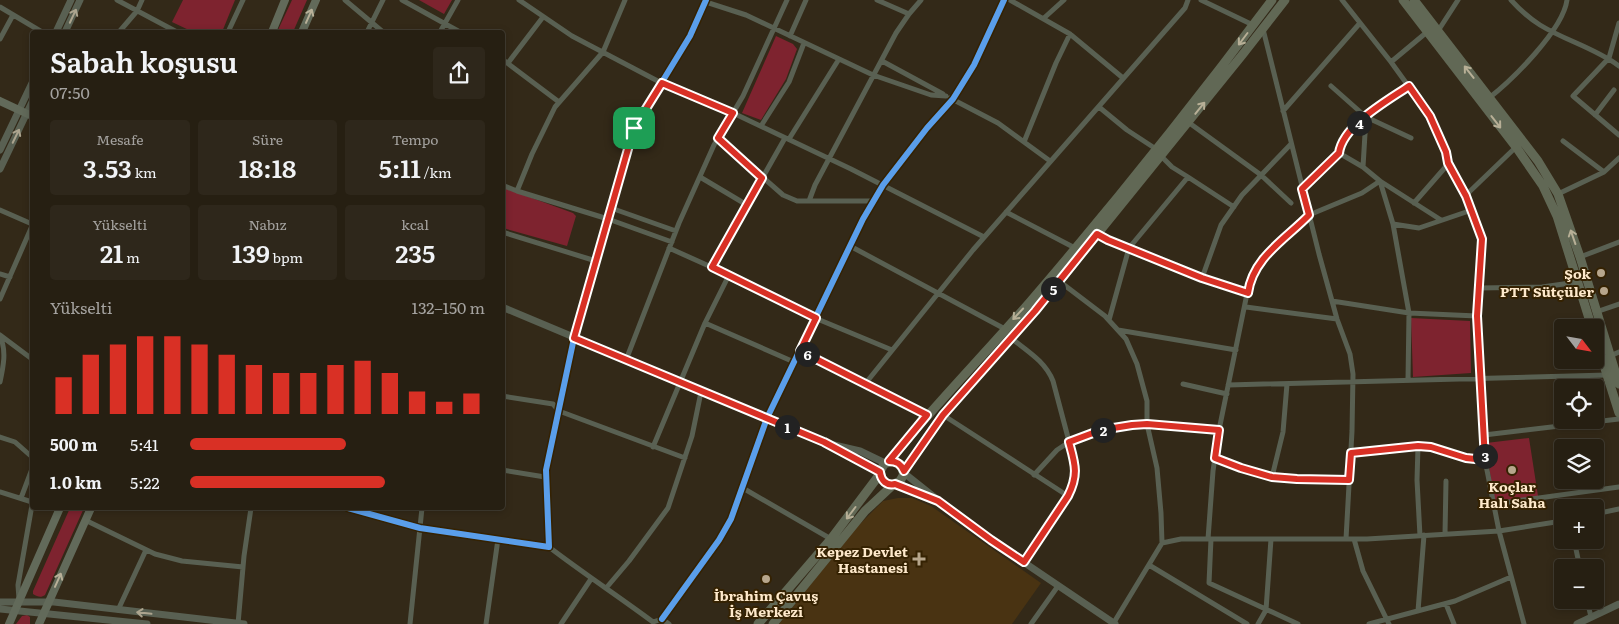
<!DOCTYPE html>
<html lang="tr">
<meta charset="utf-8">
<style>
:root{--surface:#261f12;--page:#2e271b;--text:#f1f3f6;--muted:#a4a29f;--line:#423d32;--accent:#d93025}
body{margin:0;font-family:Literata,serif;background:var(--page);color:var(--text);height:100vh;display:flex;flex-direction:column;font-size:19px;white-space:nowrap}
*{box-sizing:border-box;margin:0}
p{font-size:16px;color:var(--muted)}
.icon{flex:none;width:28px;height:28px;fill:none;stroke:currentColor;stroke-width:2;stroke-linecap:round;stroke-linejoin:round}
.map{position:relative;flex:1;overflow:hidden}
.details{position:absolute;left:30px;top:30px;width:475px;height:480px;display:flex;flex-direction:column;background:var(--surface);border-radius:5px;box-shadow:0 2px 8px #0003,0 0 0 1px var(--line)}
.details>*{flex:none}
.needle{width:32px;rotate:121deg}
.buttons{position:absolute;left:1554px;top:319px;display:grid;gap:10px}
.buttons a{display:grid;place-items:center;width:50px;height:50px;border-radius:5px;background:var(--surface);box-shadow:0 2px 8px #0003,0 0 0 1px var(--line);font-size:25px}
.pin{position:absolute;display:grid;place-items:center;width:42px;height:42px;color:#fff;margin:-21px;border-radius:10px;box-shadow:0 2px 8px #0006}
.km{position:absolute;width:25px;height:25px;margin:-12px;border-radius:50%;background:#222;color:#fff;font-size:14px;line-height:25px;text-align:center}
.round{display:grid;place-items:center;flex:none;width:52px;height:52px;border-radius:5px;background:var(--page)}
.overview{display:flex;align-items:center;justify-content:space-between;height:85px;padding:0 20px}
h1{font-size:28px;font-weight:600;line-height:38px}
.stats{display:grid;grid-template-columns:repeat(3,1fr);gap:8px;height:85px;padding:5px 20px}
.stats div{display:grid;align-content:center;border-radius:5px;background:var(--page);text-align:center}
.stats b{font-size:25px;font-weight:600}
.stats small{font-size:14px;font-weight:400}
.stats p{font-size:14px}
.chart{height:140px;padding:10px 20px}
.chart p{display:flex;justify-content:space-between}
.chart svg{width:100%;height:90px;margin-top:5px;stroke:var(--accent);stroke-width:6}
ul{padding:0 20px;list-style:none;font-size:16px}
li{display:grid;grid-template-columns:80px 60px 1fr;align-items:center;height:38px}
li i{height:12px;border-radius:6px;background:var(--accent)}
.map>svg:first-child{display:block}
.built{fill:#493312}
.green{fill:#7e232f}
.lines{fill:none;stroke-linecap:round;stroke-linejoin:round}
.minor{stroke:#596052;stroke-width:5}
.tertiary{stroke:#596052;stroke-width:7}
.secondary{stroke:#626a5a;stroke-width:8}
.primary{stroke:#616855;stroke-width:9}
.cycleway-casing{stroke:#352202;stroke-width:9}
.cycleway{stroke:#5a9eea;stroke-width:6}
.oneway{stroke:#aca48e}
.oneway2{stroke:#b8b098}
.oneway3{stroke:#b7af96}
.route-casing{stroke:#fff;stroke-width:10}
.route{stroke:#d93025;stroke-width:6}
.poi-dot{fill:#b7a68c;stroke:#352202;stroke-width:2}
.labels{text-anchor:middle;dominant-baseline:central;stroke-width:4;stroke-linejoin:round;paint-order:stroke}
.poi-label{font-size:14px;font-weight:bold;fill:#fee9cb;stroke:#352202;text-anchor:end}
</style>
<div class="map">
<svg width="1619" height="624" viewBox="0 0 1619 624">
<rect width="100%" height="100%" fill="#332918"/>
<path class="built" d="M898,498H912L931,506L1041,583L1012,624H779L856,528L883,501Z"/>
<path class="green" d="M183,0H235L222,32H193L172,22Z
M292,0H307L293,32H277Z
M419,0H452L444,14Z
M776,36L793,44L797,49L786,79L761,120L742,113Z
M502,187L573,213L576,216L567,246L503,228Z
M1411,318L1470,321L1471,373L1413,377Z
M1529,438L1538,496L1494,503L1486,443Z
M70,508H84L45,595C41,598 38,597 33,594V591Z
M27,615L30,617V624H16L22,616Z"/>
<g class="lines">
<path class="minor" d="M117,0L177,32
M345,0L383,32
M402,0L460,32
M519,0L572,36L671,88L733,113L851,169L984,237
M625,0L603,52L555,107L532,154L517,191L608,219L672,242
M877,0L909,14
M1010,0L1070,34L1123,78
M1201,0L1253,25
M1342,0L1391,62L1430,116L1446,152L1449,163L1465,196L1483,239L1477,316L1485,460L1499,531L1524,624
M1511,0C1520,10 1529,18 1540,25C1566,41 1595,48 1619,66
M706,2L746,15L873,75L931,95L946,96
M0,7L42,32
M1044,18L1064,0
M1619,23L1609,58L1573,96L1619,135
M1263,29L1319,254L1337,319L1350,354L1353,374L1352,431L1346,539
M1438,31L1458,0
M119,32L137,11L142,0
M228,32L243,0
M367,32L383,0
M440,32L458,0
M790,36L806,0
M0,39L13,15
M502,59L559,102
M882,61L943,94
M1391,62L1427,32
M508,63L543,17
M1331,86L1366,117L1411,138
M950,98L998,123L1024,142
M1489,98C1512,80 1563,30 1567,0
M1099,107L1127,130L1156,149
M1283,111L1360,23
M1595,115L1614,90
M1188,122L1261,175L1291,203
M761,126L789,82L804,43
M718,138L783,195L797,201H873
M789,139L839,59
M1563,141L1604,172
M1339,153C1343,125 1387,101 1409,86
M1161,156L1172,167L1188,177
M1050,161L1024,142L1056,63L1070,34
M1363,167L1366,117
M700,177L747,205
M502,185L517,191
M1302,189L1339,153L1363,167L1380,181L1393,224L1409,313L1408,380
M1558,194L1604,172L1619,158
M1465,196L1516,147
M809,201L815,185L896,33L909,14L921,0
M1414,203L1449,163
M611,208L676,231
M0,210L32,224
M1006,212L1075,248
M1393,224L1419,228L1472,210
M502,232L596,261
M1097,234L1108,241L1202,278L1248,293
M850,246L1005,329
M669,248L729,275L815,318L892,350
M1580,257L1619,242
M712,267L785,138
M0,274L10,277
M1202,278L1221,225L1242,195L1291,144
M1059,281L1105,316L1126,339L1137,364L1147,401V424L1157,468L1161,513L1162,543
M1479,288L1542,287L1578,282
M0,299L32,226
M1332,301L1409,313L1477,316
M1246,307L1337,319
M1596,312L1619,304
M1109,320L1129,248L1188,177L1234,207
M705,323L794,362
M1118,330L1236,350
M0,335L32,359
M0,337C7,350 3,368 0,382
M1011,338C1027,351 1045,361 1053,381L1075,464C1076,477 1074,485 1068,496L1024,562
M800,351L927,415
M1610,356L1619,352
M626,360L679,223L714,145L743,96L787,0
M865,384L973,250L1185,8L1188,0
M1183,384L1227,394
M1228,385L1607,375
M502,396L553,404L559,411L685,458
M943,415L1068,496
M1484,435L1619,419
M0,437L15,442L32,457
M1418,446L1417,480L1420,536
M653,447L705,323L729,275
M1351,453L1418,446L1431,447L1466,458L1485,460
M1215,458C1233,465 1251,473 1271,476C1296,481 1323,480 1349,480
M502,470L545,477
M1034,475L1057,450L1069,442L1101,430L1147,424L1219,430
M1272,477L1283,432L1287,384
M741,487L831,539
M0,492L32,502
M21,498L32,469
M1494,504L1619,487
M348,508L420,528L549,547L546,470L574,338L613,201L634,128L690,36L706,0
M1595,514L1619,509
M85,520L155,554L182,561L243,567
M1445,534L1446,481
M1208,539L1213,471L1219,430L1249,284L1256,268L1271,251L1309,215L1362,193L1380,181L1441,220
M1211,539L1209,583L1298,624
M1354,539L1363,571L1389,624
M1574,540L1580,568
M549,547C583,573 618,596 653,622L662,619L669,624
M1149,565L1247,624
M607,587L629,561L668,508L692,436L701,392
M19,599L18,585L32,505
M1587,600L1591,617
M1446,604L1454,624
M118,610L146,550
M1418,611L1424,535
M662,619L719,540L731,519L767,418L863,219L883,185L927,128L953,99L974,65L1004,0
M238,624L244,556L251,508
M410,624L422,508
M486,624L498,539
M561,624L591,579
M1031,624L1058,586
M1113,624L1162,543L1181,539H1367L1499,531L1562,521
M1258,624L1266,610L1271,539
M1369,624L1455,601L1511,577"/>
<path class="tertiary" d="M56,32L71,0
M65,32L80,0
M0,150L32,83
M0,169L32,102
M502,307L824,442L880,472
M834,445L860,451L885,463
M904,473L953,512L991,540L1115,624
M895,484L933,499
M0,602H54L244,624
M0,609L147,624
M1577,624L1619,604"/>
<path class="secondary" d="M272,32L285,0
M302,32L316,0
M0,101L32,116
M9,624L60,508
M39,624L91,508"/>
<path class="primary" d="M1403,0L1516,147L1543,186L1557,216L1592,328
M1414,0L1538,161L1558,194L1580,257L1619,384
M1595,337L1619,413
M889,461C934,406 983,356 1030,302C1114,204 1195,103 1272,0
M904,471L943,415L1035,311L1243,54L1285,0
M758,624L831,539L880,474L884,482L892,485L900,481L904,474L900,464L893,461L884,464L880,472
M773,624L865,511L894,484"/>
<defs>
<path id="cycleway" d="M348,508L420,528L549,547L546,470L574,338L613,201L634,128L690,36L706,0
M662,619L719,540L731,519L767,418L863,219L883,185L927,128L953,99L974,65L1004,0"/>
</defs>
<use href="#cycleway" class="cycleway-casing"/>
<use href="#cycleway" class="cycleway"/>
</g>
<defs><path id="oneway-shaft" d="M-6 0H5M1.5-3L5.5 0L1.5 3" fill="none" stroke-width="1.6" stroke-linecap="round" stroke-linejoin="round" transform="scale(1.25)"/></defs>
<g class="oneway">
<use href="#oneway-shaft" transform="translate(73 16) rotate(-65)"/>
<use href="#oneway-shaft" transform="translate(16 136) rotate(-64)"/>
<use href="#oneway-shaft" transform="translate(144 613) rotate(-174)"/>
</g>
<g class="oneway2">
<use href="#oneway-shaft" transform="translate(309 16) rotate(-66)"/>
<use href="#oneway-shaft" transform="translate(58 580) rotate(-66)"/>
</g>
<g class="oneway3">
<use href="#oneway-shaft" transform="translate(1243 39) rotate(127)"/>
<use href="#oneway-shaft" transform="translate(1469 72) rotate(-128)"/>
<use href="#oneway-shaft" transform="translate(1200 108) rotate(-51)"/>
<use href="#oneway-shaft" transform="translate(1496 122) rotate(52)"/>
<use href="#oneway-shaft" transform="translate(1573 237) rotate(-109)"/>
<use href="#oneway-shaft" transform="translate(1018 314) rotate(133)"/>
<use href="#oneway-shaft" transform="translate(851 513) rotate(127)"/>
</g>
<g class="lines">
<defs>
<path id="route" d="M662,83L733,113L718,138L762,178L712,267L816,318L800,351L927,415L889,461C897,461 901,464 904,471L943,415L1035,311L1097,234L1108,240L1202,278L1248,293C1253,257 1286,239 1309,215L1302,189L1339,153C1343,125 1387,101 1409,86L1430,116L1446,152L1448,163L1466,196L1482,239L1477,316L1485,460L1466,458L1431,447L1418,446L1351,453L1349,480L1297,479L1272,477L1241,468L1215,458L1219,430L1147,424L1132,425L1101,430L1069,442C1075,464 1079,474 1068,496L1024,562L991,540L938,501L895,484C887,486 881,481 880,472L824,442L574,338L634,128Z"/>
</defs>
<use href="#route" class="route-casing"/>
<use href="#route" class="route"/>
</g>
<g class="poi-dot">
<circle cx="1601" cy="273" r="5"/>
<circle cx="1604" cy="291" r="5"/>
<circle cx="1512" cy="470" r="5"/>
<path d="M916.5 551.5h5v5h5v5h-5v5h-5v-5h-5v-5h5z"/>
<circle cx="766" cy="579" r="5"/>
</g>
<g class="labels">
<g class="poi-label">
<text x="1591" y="273">Şok</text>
<text x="1594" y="291">PTT Sütçüler</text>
<text x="1512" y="486" text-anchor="middle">Koçlar<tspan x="1512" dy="16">Halı Saha</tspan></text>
<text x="908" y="551">Kepez Devlet<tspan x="908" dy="16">Hastanesi</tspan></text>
<text x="766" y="595" text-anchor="middle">İbrahim Çavuş<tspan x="766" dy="16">İş Merkezi</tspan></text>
</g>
</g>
</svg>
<div class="buttons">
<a><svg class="needle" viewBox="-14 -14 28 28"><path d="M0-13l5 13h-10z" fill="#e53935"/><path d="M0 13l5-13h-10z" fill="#a4a29f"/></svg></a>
<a><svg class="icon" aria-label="locate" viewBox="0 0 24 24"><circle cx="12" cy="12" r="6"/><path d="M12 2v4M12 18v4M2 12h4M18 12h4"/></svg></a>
<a><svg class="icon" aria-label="layers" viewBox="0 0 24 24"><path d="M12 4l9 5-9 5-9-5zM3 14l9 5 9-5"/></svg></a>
<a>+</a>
<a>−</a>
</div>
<div class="pin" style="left:634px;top:128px;background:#1e9e55"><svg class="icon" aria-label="arrive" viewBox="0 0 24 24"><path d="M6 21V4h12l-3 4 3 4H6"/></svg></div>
<b class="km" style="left:787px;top:427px">1</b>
<b class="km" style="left:1103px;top:430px">2</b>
<b class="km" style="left:1485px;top:456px">3</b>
<b class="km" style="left:1359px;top:123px">4</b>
<b class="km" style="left:1053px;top:289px">5</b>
<b class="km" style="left:807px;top:354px">6</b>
<section class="details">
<div class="overview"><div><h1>Sabah koşusu</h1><p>07:50</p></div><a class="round"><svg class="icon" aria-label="share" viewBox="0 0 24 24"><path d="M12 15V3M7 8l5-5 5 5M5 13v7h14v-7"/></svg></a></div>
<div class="stats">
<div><p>Mesafe</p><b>3.53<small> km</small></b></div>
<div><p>Süre</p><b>18:18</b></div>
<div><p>Tempo</p><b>5:11<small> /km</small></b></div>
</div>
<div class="stats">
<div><p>Yükselti</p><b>21<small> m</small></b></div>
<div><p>Nabız</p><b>139<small> bpm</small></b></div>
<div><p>kcal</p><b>235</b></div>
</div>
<div class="chart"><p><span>Yükselti</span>132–150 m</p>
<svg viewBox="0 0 160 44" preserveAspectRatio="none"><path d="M5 44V26M15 44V15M25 44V10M35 44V6M45 44V6M55 44V10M65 44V15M75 44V20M85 44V24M95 44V24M105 44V20M115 44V18M125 44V24M135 44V33M145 44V38M155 44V34"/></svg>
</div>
<ul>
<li><b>500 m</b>5:41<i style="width:53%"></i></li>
<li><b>1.0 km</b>5:22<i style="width:66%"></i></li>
</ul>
</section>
</div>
